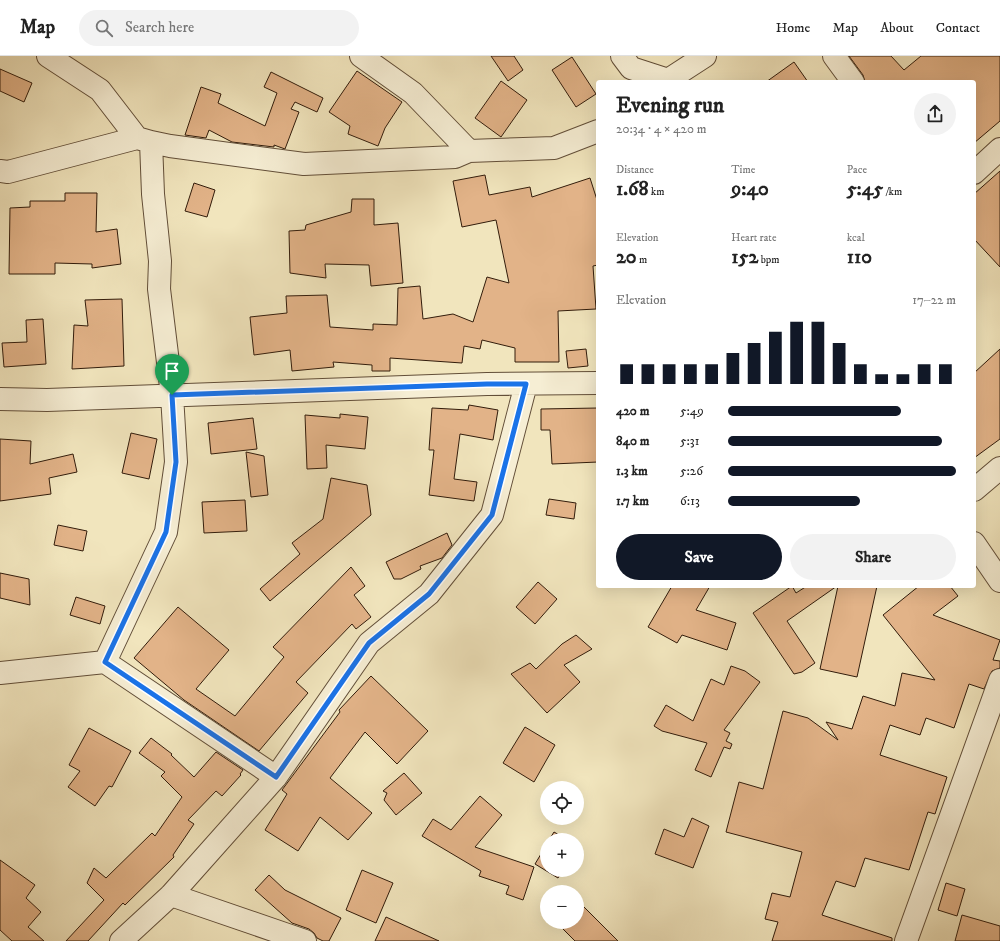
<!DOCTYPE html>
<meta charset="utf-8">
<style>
:root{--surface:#fff;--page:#f2f2f2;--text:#222;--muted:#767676;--line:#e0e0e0;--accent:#111827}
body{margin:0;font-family:"IM FELL DW Pica",serif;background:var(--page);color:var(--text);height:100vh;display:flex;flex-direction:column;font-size:15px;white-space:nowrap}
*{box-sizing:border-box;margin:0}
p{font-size:13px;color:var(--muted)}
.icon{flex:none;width:22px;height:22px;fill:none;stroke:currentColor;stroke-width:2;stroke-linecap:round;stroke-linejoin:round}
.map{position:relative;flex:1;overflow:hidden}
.drawer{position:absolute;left:596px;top:24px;width:380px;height:508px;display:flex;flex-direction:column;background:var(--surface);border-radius:4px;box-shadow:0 4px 16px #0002}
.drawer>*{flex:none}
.tools{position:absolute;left:540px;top:725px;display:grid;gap:8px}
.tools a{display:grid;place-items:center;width:44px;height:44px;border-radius:50%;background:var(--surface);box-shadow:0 4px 16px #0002;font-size:20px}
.pin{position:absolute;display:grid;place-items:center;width:34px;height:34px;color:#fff;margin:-41px -17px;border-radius:50% 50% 50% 0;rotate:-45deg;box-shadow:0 0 4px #0007}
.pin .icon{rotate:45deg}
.round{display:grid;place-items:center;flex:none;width:42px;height:42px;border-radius:21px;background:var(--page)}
.overview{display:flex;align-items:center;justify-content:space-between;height:68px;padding:0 20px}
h1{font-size:22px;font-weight:800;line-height:30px}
.metrics{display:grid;grid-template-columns:repeat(3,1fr);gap:6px;height:68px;padding:4px 20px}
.metrics div{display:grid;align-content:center}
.metrics b{font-size:20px;font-weight:800}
.metrics small{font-size:11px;font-weight:400}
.metrics p{font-size:11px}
.chart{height:112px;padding:8px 20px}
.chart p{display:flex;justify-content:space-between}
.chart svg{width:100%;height:72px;margin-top:4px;stroke:var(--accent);stroke-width:6}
.cta{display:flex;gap:8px;margin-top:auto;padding:8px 20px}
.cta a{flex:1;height:46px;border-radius:24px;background:var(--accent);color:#fff;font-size:16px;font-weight:800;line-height:46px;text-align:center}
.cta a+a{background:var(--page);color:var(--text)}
ul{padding:0 20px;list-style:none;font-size:13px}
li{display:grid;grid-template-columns:64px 48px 1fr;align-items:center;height:30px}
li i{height:10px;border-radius:5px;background:var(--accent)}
header{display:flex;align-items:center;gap:24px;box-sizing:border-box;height:56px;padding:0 20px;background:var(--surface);border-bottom:1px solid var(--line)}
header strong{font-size:19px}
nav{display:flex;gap:22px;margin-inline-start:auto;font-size:14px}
.search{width:280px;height:36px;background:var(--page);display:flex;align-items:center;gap:10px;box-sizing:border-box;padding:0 14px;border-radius:22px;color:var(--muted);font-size:15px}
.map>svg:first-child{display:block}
.building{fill:#e2b388;stroke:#321c0b}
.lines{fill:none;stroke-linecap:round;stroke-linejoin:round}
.minor-casing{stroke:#624e38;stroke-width:24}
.minor{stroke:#f6eed4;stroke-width:22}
.route-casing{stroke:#fff;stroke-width:8}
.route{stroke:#1a73e8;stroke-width:5}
</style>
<header>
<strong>Map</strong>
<div class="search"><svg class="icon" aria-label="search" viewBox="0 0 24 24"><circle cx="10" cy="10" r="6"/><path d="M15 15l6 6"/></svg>Search here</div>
<nav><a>Home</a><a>Map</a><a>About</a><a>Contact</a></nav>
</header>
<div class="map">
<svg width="1000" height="885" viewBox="0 0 1000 885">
<rect width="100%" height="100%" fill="#f1e5bd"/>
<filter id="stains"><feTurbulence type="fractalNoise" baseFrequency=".005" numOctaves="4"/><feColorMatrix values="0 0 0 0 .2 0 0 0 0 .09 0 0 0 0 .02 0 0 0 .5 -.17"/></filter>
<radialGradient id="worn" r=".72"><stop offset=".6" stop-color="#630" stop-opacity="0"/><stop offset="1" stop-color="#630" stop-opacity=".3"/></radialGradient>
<path class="building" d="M491,0H514L523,14L508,25Z
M849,0H891L904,14L921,0H1000V65L974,87V26H865L863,19Z
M572,1L596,38L576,51L552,14Z
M794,6L808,26H766Z
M0,13L32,27L24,46L0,35Z
M357,15L402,46L385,72L378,90L348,78L350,70L329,56Z
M271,16L323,42L317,56L295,46L291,53L299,56L285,93L274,89V91L232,86L209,74L206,82L185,79L201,31L221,38L218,47L265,70L277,37L264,31Z
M501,25L527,44L501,81L475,62Z
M1000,115V211L974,183V138Z
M485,119L489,139L530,131L532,141L590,122L598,147V209L593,210L596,253L558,255L559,306H515V292L482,284L480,293L464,290L462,307L390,302V315H372V309L333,306L334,311L292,315L290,294L254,299L250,261L287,257L286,240L327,239L330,271L373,274V268L397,269L398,232L420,230L423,263L453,258L473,266L487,221L509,227L496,164L462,171L453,125Z
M194,127L215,134L207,161L185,155Z
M65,137H97L96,176L117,173L121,208L92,212V208L55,207V218H9L10,152L30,151V145H65Z
M352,143H374V169L398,167L403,227L371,230L369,209L325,208L326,222L290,217L289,175L305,174L306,169L351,156Z
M122,243L124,310L72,313L74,269L88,270L85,244Z
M43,263L46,308L4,311L2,287L27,286L26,264Z
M586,293L588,310L568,312L566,295Z
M1000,293V383L974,402V317Z
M469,349L498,354L493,384L460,378L454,423L477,426L474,445L429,439L434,394H429L432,352L468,354Z
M598,352V406L552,408L550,374H541V353Z
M340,358L368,361L365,393L326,389L327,412L307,413L305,359L340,362Z
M253,362L257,393L211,398L208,367Z
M131,377L157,383L149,423L122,417Z
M0,383L31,385L30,408L73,398L77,416L49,422L51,438L0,445Z
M246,396L264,400L268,439L251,441Z
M331,422L367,429L371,459L270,545L260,533L300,498L292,487L323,463Z
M549,443L576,447L574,463L546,459Z
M245,444L247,475L204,477L202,446Z
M58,469L87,475L83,495L54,489Z
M447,477L452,489L442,502L420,510L421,513L401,523H394L386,506Z
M351,511L365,530L354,539L371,561L356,573L352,568L296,626L308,637L259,695L184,644L134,602L178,551L229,594L196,633L235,660L284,601L273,591Z
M0,517L29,523L30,549L0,542Z
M538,526L557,543L535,568L516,551Z
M672,530H710L696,554L736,567L727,594L682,579L677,587L648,571Z
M792,530L796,537L807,530H837L787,565L815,607L802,616L794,618L753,557Z
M838,530H877L857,621L820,613Z
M919,530H950L958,540L933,559L1000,584L993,604L1000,605V612L992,615L984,633L969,628L954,672L926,662L920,679L890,669L880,699L947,721L935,758L928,756L909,814L865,802L855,831L836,825L822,859L892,882V885H772L778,866L765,863L772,837L790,841L802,796L726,776L739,726L763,733L783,655L808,662L838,684L826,666L852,673L863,640L895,650L902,617L935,624L883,559Z
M76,541L105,550L100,568L70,559Z
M576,579L592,593L564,609L580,626L547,657L511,618L530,607L536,613L562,588Z
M731,610L745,615L760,626L724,674L730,677L726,685L732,688L730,693L724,691L711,721L695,714L707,687L662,675L654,670L666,649L693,665L711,623L724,629Z
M371,620L428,675L397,708L365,676L330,722L372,757L348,784L320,761L298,795L265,774L287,738L282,734L340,656L339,654Z
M525,671L555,689L534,726L503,707Z
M89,672L131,695L112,731L109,730L95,750L68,731L80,715L69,709Z
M151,682L172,698L171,699L194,721L216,696L243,714L240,718L241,719L222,740L216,735L188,764L194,768L173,799L174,801L125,849L123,847L88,885H66L104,844L87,827L94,812L106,822L152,777L155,780L182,741L161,720L165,716L139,697Z
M404,717L422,737L396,759L384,744L387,737L383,735Z
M480,740L502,759L475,791L534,811L523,844L506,838L509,830L479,820L481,815L422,780L433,763L451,774Z
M692,762L709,770L693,812L655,798L664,773L684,781Z
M554,776L568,784H549Z
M547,788V814H563L558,822L535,808Z
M0,804L35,829L26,842L41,856L28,871L44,885H12L0,874Z
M362,814L393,827L376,867L346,854Z
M269,819L285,834L341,862L329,885H323L317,882L314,877L309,873L292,867L255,834Z
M946,827L965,833L957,860L938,854Z
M577,844L618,885H575L556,866H577Z
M962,859L1000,870V885H955Z
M386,861L439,885H375Z"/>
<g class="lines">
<defs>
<path id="minor" d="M48,0L100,34L137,82L151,86L153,138L160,205L159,233L172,339L176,406L166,476L105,606
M361,0L413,37L469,95
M622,0L631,12L668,24L705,0
M834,0L853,26
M151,86L170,90L304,108L455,101L469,95L554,92L598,75
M0,115L8,116L137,82
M974,117L1000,93
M0,343L47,344L487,328L598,327
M974,434L1000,412
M974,487L1000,525
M0,617L105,606L276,721
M171,839L305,885
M121,885L171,839L276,721L369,587L429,538L492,459L526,328
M906,885L1000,624"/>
</defs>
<use href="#minor" class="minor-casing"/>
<use href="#minor" class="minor"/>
</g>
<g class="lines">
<defs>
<path id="route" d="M487,328H526L492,459L429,538L369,587L276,721L105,606L166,476L176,406L172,339Z"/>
</defs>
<use href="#route" class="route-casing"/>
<use href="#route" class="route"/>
</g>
<rect width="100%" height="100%" filter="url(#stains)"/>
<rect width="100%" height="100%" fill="url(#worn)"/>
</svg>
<div class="tools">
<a><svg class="icon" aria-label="locate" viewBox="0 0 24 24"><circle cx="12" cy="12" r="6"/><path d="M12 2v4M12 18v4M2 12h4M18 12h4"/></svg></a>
<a>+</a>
<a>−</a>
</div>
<div class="pin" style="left:172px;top:339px;background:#1e9e55"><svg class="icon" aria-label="arrive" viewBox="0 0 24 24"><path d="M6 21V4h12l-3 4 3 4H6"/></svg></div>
<section class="drawer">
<div class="overview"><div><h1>Evening run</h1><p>20:34 · 4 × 420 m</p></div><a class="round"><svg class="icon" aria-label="share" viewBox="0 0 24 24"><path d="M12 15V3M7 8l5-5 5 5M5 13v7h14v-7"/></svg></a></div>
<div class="metrics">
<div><p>Distance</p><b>1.68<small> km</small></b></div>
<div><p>Time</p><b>9:40</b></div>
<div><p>Pace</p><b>5:45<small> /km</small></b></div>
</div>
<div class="metrics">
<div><p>Elevation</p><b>20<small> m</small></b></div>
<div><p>Heart rate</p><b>152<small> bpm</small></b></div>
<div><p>kcal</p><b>110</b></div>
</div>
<div class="chart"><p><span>Elevation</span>17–22 m</p>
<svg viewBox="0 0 160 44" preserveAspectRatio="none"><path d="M5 44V32M15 44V32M25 44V32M35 44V32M45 44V32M55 44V25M65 44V19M75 44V12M85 44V6M95 44V6M105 44V19M115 44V32M125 44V38M135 44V38M145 44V32M155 44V32"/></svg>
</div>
<ul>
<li><b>420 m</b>5:49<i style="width:76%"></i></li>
<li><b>840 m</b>5:31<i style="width:94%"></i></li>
<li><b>1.3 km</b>5:26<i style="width:100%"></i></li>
<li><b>1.7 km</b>6:13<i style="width:58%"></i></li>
</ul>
<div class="cta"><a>Save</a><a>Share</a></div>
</section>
</div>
